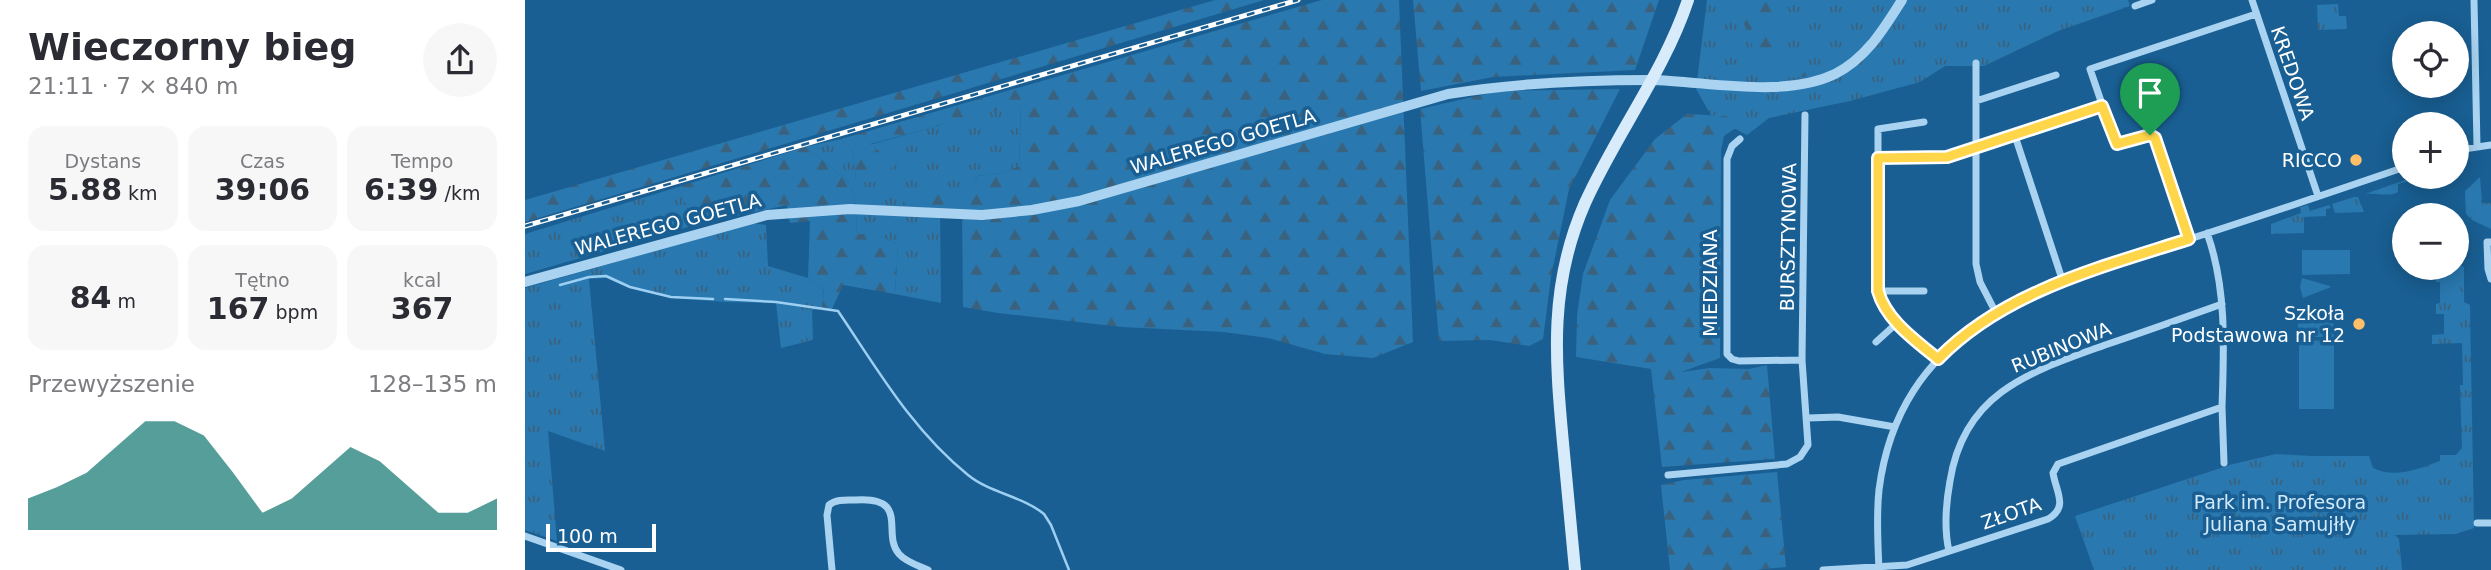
<!DOCTYPE html>
<html lang="pl">
<meta charset="utf-8">
<style>
:root{--surface:#fff;--page:#f7f7f7;--text:#2b2b33;--muted:#7c7c81;--accent:#0f766e}
body{margin:0;font-family:"DejaVu Sans",sans-serif;background:var(--page);color:var(--text);height:100vh;display:flex;flex-direction:column;font-size:26px;white-space:nowrap}
*{box-sizing:border-box;margin:0}
p{font-size:23px;color:var(--muted)}
.icon{flex:none;width:38px;height:38px;fill:none;stroke:currentColor;stroke-width:2;stroke-linecap:round;stroke-linejoin:round}
.map{position:relative;flex:1;overflow:hidden}
.panel{display:flex;flex-direction:column;background:var(--surface);width:525px}
.panel>*{flex:none}
.buttons{position:absolute;left:1867px;top:21px;display:grid;gap:14px}
.buttons a{display:grid;place-items:center;width:77px;height:77px;border-radius:50%;background:var(--surface);box-shadow:0 4px 18px #0003;font-size:35px}
.scale{position:absolute;left:21px;bottom:18px;width:110px;box-sizing:border-box;padding-left:7px;border:4px solid #fff;border-top:0;font-size:19px;line-height:24px;white-space:nowrap;color:#fff;-webkit-text-stroke:5px #195f93;paint-order:stroke}
.pin{position:absolute;display:grid;place-items:center;width:60px;height:60px;color:#fff;margin:-72px -30px;border-radius:50% 50% 50% 0;rotate:-45deg;box-shadow:0 0 7px #0007}
.pin .icon{rotate:45deg}
.round{display:grid;place-items:center;flex:none;width:74px;height:74px;border-radius:37px;background:var(--page)}
.overview{display:flex;align-items:center;justify-content:space-between;height:119px;padding:0 28px}
h1{font-size:38px;font-weight:700;line-height:52px}
.stats{display:grid;grid-template-columns:repeat(3,1fr);gap:10px;height:119px;padding:7px 28px}
.stats div{display:grid;align-content:center;border-radius:18px;background:var(--page);text-align:center}
.stats b{font-size:30px;font-weight:700}
.stats small{font-size:19px;font-weight:400}
.stats p{font-size:19px}
.chart{height:196px;padding:14px 28px}
.chart p{display:flex;justify-content:space-between}
.chart svg{width:100%;height:126px;margin-top:7px;fill:var(--accent);opacity:.7}
main{display:flex;flex:1;min-height:0}
.map>svg:first-child{display:block}
.grass{fill:url(#grass-tufts)}
.forest{fill:url(#forest-firs)}
.garden{fill:#2978af}
.lines{fill:none;stroke-linecap:round;stroke-linejoin:round}
.stream{stroke:#9ccff2;stroke-width:2.5}
.minor{stroke:#a9d3f0;stroke-width:7}
.tertiary{stroke:#a9d3f0;stroke-width:10}
.secondary{stroke:#d7ebfb;stroke-width:12}
.rail-casing{stroke:#fff;stroke-width:5}
.rail{stroke:#195f93;stroke-width:2.5;stroke-dasharray:8;stroke-linecap:butt}
.route-casing{stroke:#fff;stroke-width:14}
.route{stroke:#ffd54a;stroke-width:9}
.poi-dot{fill:#ffbf68;stroke:#195f93;stroke-width:2.5}
.labels{text-anchor:middle;dominant-baseline:central;stroke-width:7;stroke-linejoin:round;paint-order:stroke}
.street-label{font-size:19px;fill:#fff;stroke:#195f93}
.poi-label{font-size:19px;fill:#fff;stroke:#195f93;text-anchor:end}
.park-label{font-size:19px;fill:#d0e9fb;stroke:#195f93}
</style>
<main>
<section class="panel">
<div class="overview"><div><h1>Wieczorny bieg</h1><p>21:11 · 7 × 840 m</p></div><a class="round"><svg class="icon" aria-label="share" viewBox="0 0 24 24"><path d="M12 15V3M7 8l5-5 5 5M5 13v7h14v-7"/></svg></a></div>
<div class="stats">
<div><p>Dystans</p><b>5.88<small> km</small></b></div>
<div><p>Czas</p><b>39:06</b></div>
<div><p>Tempo</p><b>6:39<small> /km</small></b></div>
</div>
<div class="stats">
<div><b>84<small> m</small></b></div>
<div><p>Tętno</p><b>167<small> bpm</small></b></div>
<div><p>kcal</p><b>367</b></div>
</div>
<div class="chart"><p><span>Przewyższenie</span>128–135 m</p>
<svg viewBox="0 0 160 44" preserveAspectRatio="none"><path d="M0 44V33L10 29L20 24L30 15L40 6L50 6L60 11L70 24L80 38L90 33L100 24L110 15L120 20L130 29L140 38L150 38L160 33V44z"/></svg>
</div>
</section>
<div class="map">
<svg width="1966" height="570" viewBox="0 0 1966 570">
<defs>
<pattern id="grass-tufts" width="24" height="20" patternUnits="userSpaceOnUse" patternTransform="scale(1.75)"><rect width="24" height="20" fill="#2978af"/><path d="M3 7l-1-3M5 7V3M7 7l1-3M15 17l-1-3M17 17v-4M19 17l1-3" fill="none" stroke="#3a627e"/></pattern>
<pattern id="forest-firs" width="22" height="20" patternUnits="userSpaceOnUse" patternTransform="scale(1.75)"><rect width="22" height="20" fill="#2978af"/><path d="M5 1l3.5 6h-7zM16 11l3.5 6h-7z" fill="#3a627e"/></pattern>
</defs>
<rect width="100%" height="100%" fill="#195f93"/>
<path class="grass" d="M1182,0H1603L1605,6L1533,31L1459,66H1420L1395,82L1325,101L1244,118L1222,135L1187,117L1171,89Z
M1813,4L1814,16H1821L1822,29L1793,30L1792,5Z
M496,103L494,167L476,173L452,176L449,187L415,209L416,303L370,294L373,245L352,234H332L330,196L322,180L280,147L316,139L328,151L331,181L344,145Z
M1889,177H1900L1873,184V192C1867,197 1850,193 1840,194Z
M1955,177L1957,203H1966V229L1947,220L1941,214L1940,191Z
M153,187L170,225L0,274V234Z
M1829,197H1833L1839,212L1810,213L1807,204Z
M1783,205L1785,211L1804,205L1806,208L1801,209V216L1779,217V233L1746,234V224L1776,213L1775,207Z
M227,223L241,225L243,266L283,278L299,291L297,309L287,310L288,340L256,348L251,303L200,302L146,298L104,288L81,278L64,279L80,451L23,431L32,541L0,530V288Z
M1932,245H1935V265L1939,267V302L1945,305L1949,528L1931,534L1870,535L1874,539L1877,570H1569L1550,516L1708,464L1751,454L1787,456H1844L1848,468C1870,479 1893,469 1915,461V455H1931L1937,448L1935,385H1938L1937,343L1907,344V335L1919,334V314H1911V304L1915,303V282H1911V273H1915V268H1932Z"/>
<path class="forest" d="M690,0H739L0,222V200Z
M797,0H874L888,342L848,358L800,354L743,338L699,332L597,327L473,313L438,307L437,210L377,208L381,188L449,187L452,176L476,173L494,167L496,104L345,144L371,165L345,182L331,181L328,151L316,139Z
M888,0H1134L1110,70L968,77L896,91Z
M1210,0H1254L1255,69L1296,74L1278,77H1249L1234,63Z
M1095,89L1044,189L1026,277L1018,339L1004,346L965,340L914,341L895,109L974,91Z
M1162,114L1201,116L1219,122L1199,136L1196,150L1195,358L1156,372L1185,368L1224,369L1242,365L1250,459L1137,467L1126,369L1051,357L1052,315L1058,274L1085,200L1130,139Z
M280,147L322,180L330,196L332,234H352L373,245L370,294L318,285L306,311L297,309L299,291L283,278L285,221L265,223L262,205L170,225L153,187Z
M1252,472L1261,567L1230,570H1145L1136,485L1159,480Z"/>
<path class="garden" d="M1777,250H1825V274L1777,275Z
M1777,278L1805,286L1806,287L1778,298L1775,287Z
M1773,317H1808L1809,337H1773Z
M1774,340L1809,341V409H1774Z"/>
<g class="lines">
<path class="stream" d="M35,285L64,277L81,276L105,287L146,297L188,299
M200,299L251,302L313,311C353,370 387,430 443,475C465,493 497,496 519,514L526,525L544,570"/>
<path class="minor" d="M1727,0L1793,196
M1949,0L1952,146
M1610,6L1627,0
M1451,63V264L1455,282L1471,313
M1451,101L1531,75
M1490,136L1538,282
M1215,139L1207,146L1202,159V354L1207,359L1214,361L1277,360
M1932,150L1966,145
M1353,158V129L1399,122
M1682,233C1702,288 1699,349 1697,407
M1664,239L1630,138L1625,135L1595,144L1590,142L1565,69L1731,14
M1966,242H1962L1963,269L1966,279
M1353,291H1399
M1351,342L1372,323
M1413,359C1390,340 1361,320 1353,291V158H1418L1577,106
M1283,418L1313,417L1370,427
M1143,475L1262,464L1275,457L1283,445L1277,360L1280,115
M1952,523H1966
M0,536L96,570
M1424,551C1419,529 1421,503 1425,481C1439,392 1505,372 1580,345C1619,332 1658,318 1697,304
M307,570L302,515L304,505C311,499 321,500 330,500C386,496 356,534 374,554C381,562 394,566 403,570
M1298,570L1382,565L1523,519C1544,507 1531,492 1528,473L1533,464L1697,407L1699,463
M1354,570C1353,544 1351,517 1354,490C1375,325 1517,286 1652,243C1728,219 1804,193 1880,167"/>
<path class="tertiary" d="M0,282L242,215L325,209L457,215L507,210L554,201L923,94C990,83 1058,80 1125,80C1182,81 1258,99 1310,74C1342,58 1359,28 1377,0"/>
<path class="secondary" d="M1050,570C1046,528 1042,485 1038,443C1030,357 1024,285 1060,203C1091,134 1139,72 1163,0"/>
<defs>
<path id="rail" d="M0,226L773,0"/>
</defs>
<use href="#rail" class="rail-casing"/>
<use href="#rail" class="rail"/>
</g>
<g class="lines">
<defs>
<path id="route" d="M1577,106L1592,144L1625,135L1630,138L1664,239C1577,267 1479,291 1413,359C1390,340 1361,320 1353,291V158L1422,157Z"/>
</defs>
<use href="#route" class="route-casing"/>
<use href="#route" class="route"/>
</g>
<g class="poi-dot">
<circle cx="1831" cy="160" r="7"/>
<circle cx="1834" cy="324" r="7"/>
</g>
<g class="labels">
<g class="street-label">
<text transform="translate(1768 73) rotate(71)">KREDOWA</text>
<text transform="translate(698 141) rotate(-16)">WALEREGO GOETLA</text>
<text transform="translate(143 224) rotate(-15)">WALEREGO GOETLA</text>
<text transform="translate(1263 237) rotate(-89)">BURSZTYNOWA</text>
<text transform="translate(1185 283) rotate(-90)">MIEDZIANA</text>
<text transform="translate(1536 347) rotate(-22)">RUBINOWA</text>
<text transform="translate(1486 513) rotate(-19)">ZŁOTA</text>
</g>
<g class="poi-label">
<text x="1817" y="160">RICCO</text>
<text x="1820" y="313">Szkoła<tspan x="1820" dy="22">Podstawowa nr 12</tspan></text>
</g>
<g class="park-label">
<text x="1755" y="502">Park im. Profesora<tspan x="1755" dy="22">Juliana Samujłły</tspan></text>
</g>
</g>
</svg>
<div class="buttons">
<a><svg class="icon" aria-label="locate" viewBox="0 0 24 24"><circle cx="12" cy="12" r="6"/><path d="M12 2v4M12 18v4M2 12h4M18 12h4"/></svg></a>
<a>+</a>
<a>−</a>
</div>
<div class="scale">100 m</div>
<div class="pin" style="left:1625px;top:135px;background:#1e9e55"><svg class="icon" aria-label="arrive" viewBox="0 0 24 24"><path d="M6 21V4h12l-3 4 3 4H6"/></svg></div>
</div>
</main>
